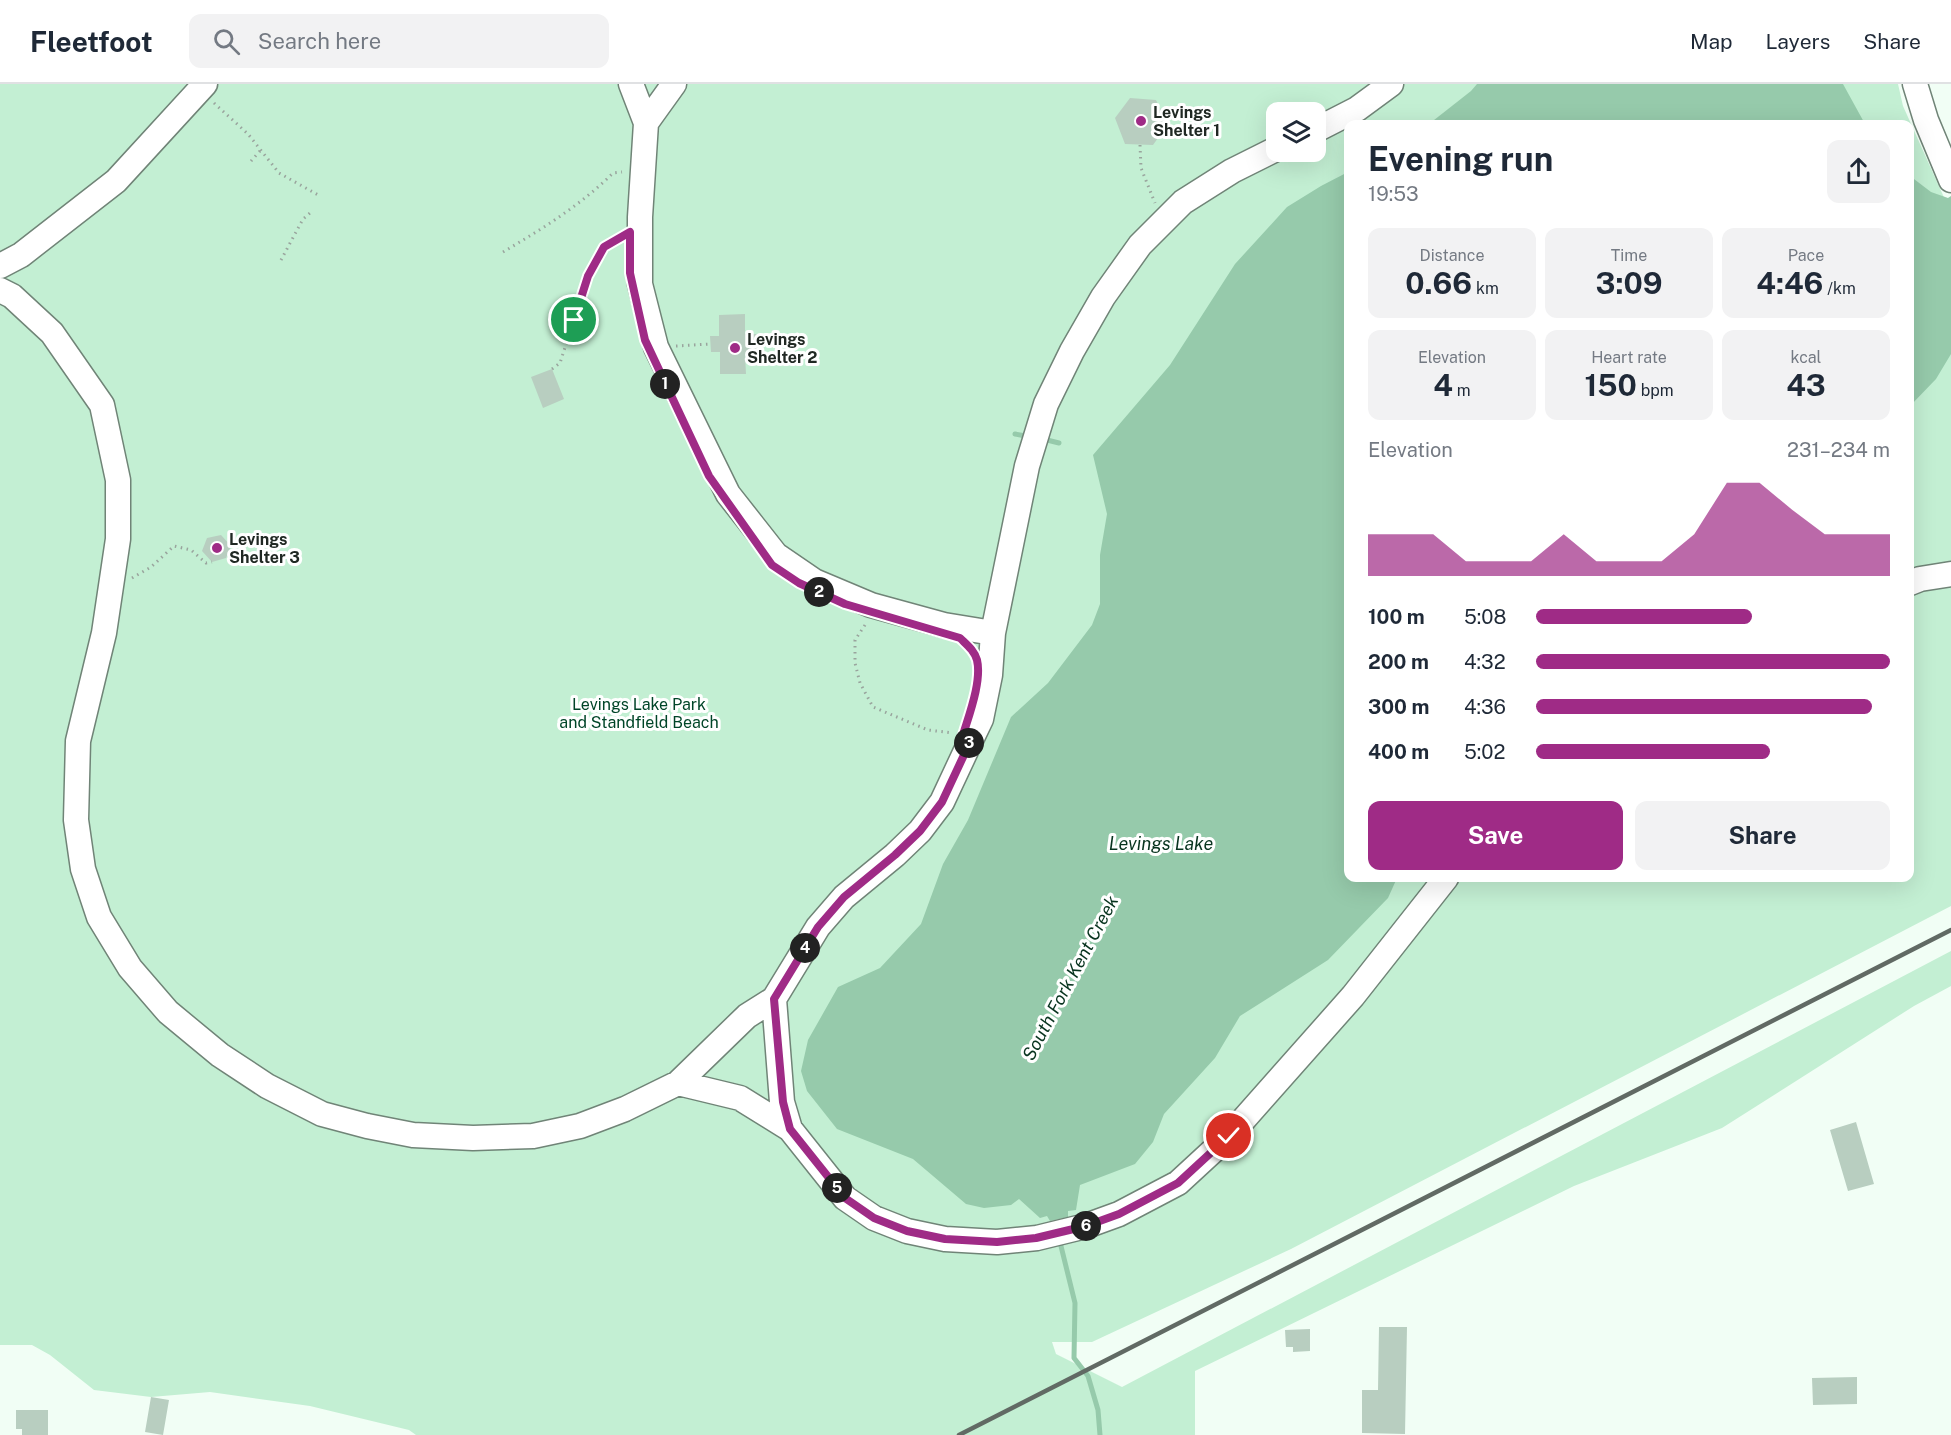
<!DOCTYPE html>
<meta charset="utf-8">
<style>
:root{--surface:#fff;--page:#f2f2f3;--text:#1f2937;--muted:#747a83;--line:#e0e1e3;--accent:#9f2b86}
body{margin:0;font-family:"Public Sans",sans-serif;background:var(--page);color:var(--text);height:100vh;display:flex;flex-direction:column;font-size:22px;white-space:nowrap}
*{box-sizing:border-box;margin:0}
p{font-size:20px;color:var(--muted)}
.icon{flex:none;width:33px;height:33px;fill:none;stroke:currentColor;stroke-width:2;stroke-linecap:round;stroke-linejoin:round}
.map{position:relative;flex:1;overflow:hidden}
.sheet{position:absolute;left:1344px;top:36px;width:570px;height:762px;display:flex;flex-direction:column;background:var(--surface);border-radius:12px;box-shadow:0 6px 24px #0002}
.sheet>*{flex:none}
.buttons{position:absolute;left:1266px;top:18px;display:grid;gap:12px}
.buttons a{display:grid;place-items:center;width:60px;height:60px;border-radius:12px;background:var(--surface);box-shadow:0 6px 24px #0002;font-size:30px}
.pin{position:absolute;display:grid;place-items:center;width:51px;height:51px;color:#fff;margin:-26px;border:3px solid #fff;border-radius:50%;box-shadow:0 2px 6px #0007}
.km{position:absolute;width:30px;height:30px;margin:-15px;border-radius:50%;background:#222;color:#fff;font-size:16px;line-height:30px;text-align:center}
.round{display:grid;place-items:center;flex:none;width:63px;height:63px;border-radius:12px;background:var(--page)}
.summary{display:flex;align-items:center;justify-content:space-between;height:102px;padding:0 24px}
h1{font-size:33px;font-weight:700;line-height:45px}
.figures{display:grid;grid-template-columns:repeat(3,1fr);gap:9px;height:102px;padding:6px 24px}
.figures div{display:grid;align-content:center;border-radius:12px;background:var(--page);text-align:center}
.figures b{font-size:30px;font-weight:700}
.figures small{font-size:16px;font-weight:400}
.figures p{font-size:16px}
.chart{height:168px;padding:12px 24px}
.chart p{display:flex;justify-content:space-between}
.chart svg{width:100%;height:108px;margin-top:6px;fill:var(--accent);opacity:.7}
.action{display:flex;gap:12px;margin-top:auto;padding:12px 24px}
.action a{flex:1;height:69px;border-radius:12px;background:var(--accent);color:#fff;font-size:24px;font-weight:700;line-height:69px;text-align:center}
.action a+a{background:var(--page);color:var(--text)}
ul{padding:0 24px;list-style:none;font-size:20px}
li{display:grid;grid-template-columns:96px 72px 1fr;align-items:center;height:45px}
li i{height:15px;border-radius:8px;background:var(--accent)}
header{display:flex;align-items:center;gap:36px;box-sizing:border-box;height:84px;padding:0 30px;background:var(--surface);border-bottom:2px solid var(--line)}
header strong{font-size:28px}
nav{display:flex;gap:33px;margin-inline-start:auto;font-size:21px}
.search{width:420px;height:54px;background:var(--page);display:flex;align-items:center;gap:15px;box-sizing:border-box;padding:0 21px;border-radius:12px;color:var(--muted);font-size:22px}
.map>svg:first-child{display:block}
.green{fill:#c3efd3;fill-rule:evenodd}
.water{fill:#96caab}
.lines{fill:none;stroke-linecap:round;stroke-linejoin:round}
.stream{stroke:#96caab;stroke-width:5}
.building{fill:#b8cec0}
.minor-casing{stroke:#708477;stroke-width:27}
.path{stroke:#99a49d;stroke-width:3;stroke-dasharray:1.5 4.5;stroke-linecap:butt}
.minor{stroke:#fff;stroke-width:24}
.rail{stroke:#616a64;stroke-width:4.5}
.route-casing{stroke:#fff;stroke-width:12}
.route{stroke:#9f2b86;stroke-width:8}
.poi-dot{fill:#9f2b86;stroke:#fff;stroke-width:2}
.labels{text-anchor:middle;dominant-baseline:central;stroke-width:6;stroke-linejoin:round;paint-order:stroke}
.poi-label{font-size:16px;font-weight:bold;fill:#202823;stroke:#fff;text-anchor:start}
.park-label{font-size:16px;fill:#004528;stroke:#fff}
.water-label{font-size:18px;font-style:italic;fill:#08341f;stroke:#fff}
</style>
<header>
<strong>Fleetfoot</strong>
<div class="search"><svg class="icon" aria-label="search" viewBox="0 0 24 24"><circle cx="10" cy="10" r="6"/><path d="M15 15l6 6"/></svg>Search here</div>
<nav><a>Map</a><a>Layers</a><a>Share</a></nav>
</header>
<div class="map">
<svg width="1951" height="1351" viewBox="0 0 1951 1351">
<rect width="100%" height="100%" fill="#f1fef5"/>
<path class="green" d="M0,0H1898L1903,22L1951,129V822L1291,1165L1092,1258H1052L1056,1270L1122,1303L1951,867V902L1914,922L1722,1044L1574,1102L1195,1287V1351H416L409,1346L310,1322L210,1308L151,1313L94,1306L50,1271L32,1261H0ZM1276,28H1316V68H1276ZM1348,40H1910V794H1348Z"/>
<path class="water" d="M1477,0H1843L1865,40H1429L1471,7Z
M1348,88V794H1397L1388,814L1328,876L1240,932L1215,974L1164,1030L1153,1058L1135,1080L1080,1101L1076,1126L1068,1127V1133L1050,1137L1047,1132L1040,1134L1019,1115L1011,1121L984,1124L966,1120L913,1075L837,1045L807,1007L801,987L808,956L838,903L880,884L921,840L943,780L968,736L1011,633L1048,599L1092,541L1100,520V471L1107,430L1093,371L1170,281L1235,180L1287,123L1321,102Z
M1910,92L1931,108L1948,114L1951,112V270L1936,295L1910,322Z"/>
<g class="lines">
<path class="stream" d="M1015,350L1026,352
M1047,356L1059,359
M1059,1154L1075,1219L1074,1274L1088,1292L1098,1326L1100,1351"/>
</g>
<path class="building" d="M1130,14L1156,16L1168,40L1153,61L1125,60L1115,34Z
M745,230V250H759V270H745L746,290H720V268H711L710,252H719V231Z
M552,285L564,315L543,324L531,293Z
M221,451L231,462L226,474L212,478L202,467L207,454Z
M1856,1038L1874,1100L1848,1107L1830,1046Z
M1379,1243H1407L1405,1350L1362,1349V1306H1378Z
M1310,1245V1267L1293,1268V1263H1286L1285,1246Z
M1857,1293V1320L1813,1321L1812,1294Z
M151,1313L169,1316L163,1351L145,1348Z
M16,1326H48V1351H22V1345H16Z"/>
<g class="lines">
<defs>
<path id="minor" d="M631,0L646,39L640,133V200L656,263L728,410L776,471L814,497L871,521L944,541L993,549
M1915,0L1926,36L1951,96
M646,39L674,0
M1316,46L1357,25L1391,0
M0,182L21,171L116,97L205,0
M0,206L12,212L52,249L102,321L118,396V455L104,549L78,657L76,736L83,785L99,833L130,884L168,928L220,971L267,1002L322,1030L367,1042L413,1051L473,1054L533,1052L580,1042L625,1025L678,999L747,932L774,915
M1910,499L1920,495L1951,490
M678,999L740,1014L790,1045L845,1114L874,1134L907,1147L945,1155L997,1158L1037,1154L1086,1142L1119,1130L1178,1099L1229,1052L1353,912L1446,794
M790,1045L782,1018L774,915L818,843L844,813L895,771L920,747L942,718L971,656L981,635L990,591L993,549L1027,382L1046,320L1072,267L1103,213L1140,161L1183,118L1232,87L1276,65"/>
</defs>
<use href="#minor" class="minor-casing"/>
<path class="path" d="M214,19L248,50L279,89L320,112
M1140,61L1141,84L1155,119
M251,77L260,67
M503,168C542,145 581,121 613,89L622,88
M281,176L303,135L310,129
M676,262L710,260
M552,285L560,279L588,192L604,163L619,155
M132,494L151,483L174,462L191,466L206,479L212,478
M865,541L855,556V579L860,599L873,623L928,646L953,649"/>
<use href="#minor" class="minor"/>
<path class="rail" d="M959,1351L1951,846"/>
</g>
<g class="lines">
<defs>
<path id="route" d="M574,236L588,192L604,163L630,148V189L645,256L709,392L772,481L799,499L845,520L960,554C967,561 974,566 977,576C982,597 969,631 963,651L971,656L942,718L920,747L895,771L844,813L818,843L774,915L783,1018L790,1045L845,1114L874,1134L907,1147L945,1155L997,1158L1036,1154L1086,1142L1119,1130L1178,1099L1229,1052"/>
</defs>
<use href="#route" class="route-casing"/>
<use href="#route" class="route"/>
</g>
<g class="poi-dot">
<circle cx="1141" cy="37" r="6"/>
<circle cx="735" cy="264" r="6"/>
<circle cx="217" cy="464" r="6"/>
</g>
<g class="labels">
<g class="poi-label">
<text x="1153" y="28">Levings<tspan x="1153" dy="18">Shelter 1</tspan></text>
<text x="747" y="255">Levings<tspan x="747" dy="18">Shelter 2</tspan></text>
<text x="229" y="455">Levings<tspan x="229" dy="18">Shelter 3</tspan></text>
</g>
<g class="park-label">
<text x="639" y="620">Levings Lake Park<tspan x="639" dy="18">and Standfield Beach</tspan></text>
</g>
<g class="water-label">
<text x="1161" y="759">Levings Lake</text>
<text transform="translate(1070 894) rotate(-62)">South Fork Kent Creek</text>
</g>
</g>
</svg>
<div class="buttons">
<a><svg class="icon" aria-label="layers" viewBox="0 0 24 24"><path d="M12 4l9 5-9 5-9-5zM3 14l9 5 9-5"/></svg></a>
</div>
<div class="pin" style="left:574px;top:236px;background:#1e9e55"><svg class="icon" aria-label="arrive" viewBox="0 0 24 24"><path d="M6 21V4h12l-3 4 3 4H6"/></svg></div>
<div class="pin" style="left:1229px;top:1052px;background:#d93025"><svg class="icon" aria-label="check" viewBox="0 0 24 24"><path d="M5 12l5 5 9-10"/></svg></div>
<b class="km" style="left:665px;top:300px">1</b>
<b class="km" style="left:819px;top:508px">2</b>
<b class="km" style="left:969px;top:659px">3</b>
<b class="km" style="left:805px;top:864px">4</b>
<b class="km" style="left:837px;top:1104px">5</b>
<b class="km" style="left:1086px;top:1142px">6</b>
<section class="sheet">
<div class="summary"><div><h1>Evening run</h1><p>19:53</p></div><a class="round"><svg class="icon" aria-label="share" viewBox="0 0 24 24"><path d="M12 15V3M7 8l5-5 5 5M5 13v7h14v-7"/></svg></a></div>
<div class="figures">
<div><p>Distance</p><b>0.66<small> km</small></b></div>
<div><p>Time</p><b>3:09</b></div>
<div><p>Pace</p><b>4:46<small> /km</small></b></div>
</div>
<div class="figures">
<div><p>Elevation</p><b>4<small> m</small></b></div>
<div><p>Heart rate</p><b>150<small> bpm</small></b></div>
<div><p>kcal</p><b>43</b></div>
</div>
<div class="chart"><p><span>Elevation</span>231–234 m</p>
<svg viewBox="0 0 160 44" preserveAspectRatio="none"><path d="M0 44V27L10 27L20 27L30 38L40 38L50 38L60 27L70 38L80 38L90 38L100 27L110 6L120 6L130 17L140 27L150 27L160 27V44z"/></svg>
</div>
<ul>
<li><b>100 m</b>5:08<i style="width:61%"></i></li>
<li><b>200 m</b>4:32<i style="width:100%"></i></li>
<li><b>300 m</b>4:36<i style="width:95%"></i></li>
<li><b>400 m</b>5:02<i style="width:66%"></i></li>
</ul>
<div class="action"><a>Save</a><a>Share</a></div>
</section>
</div>
